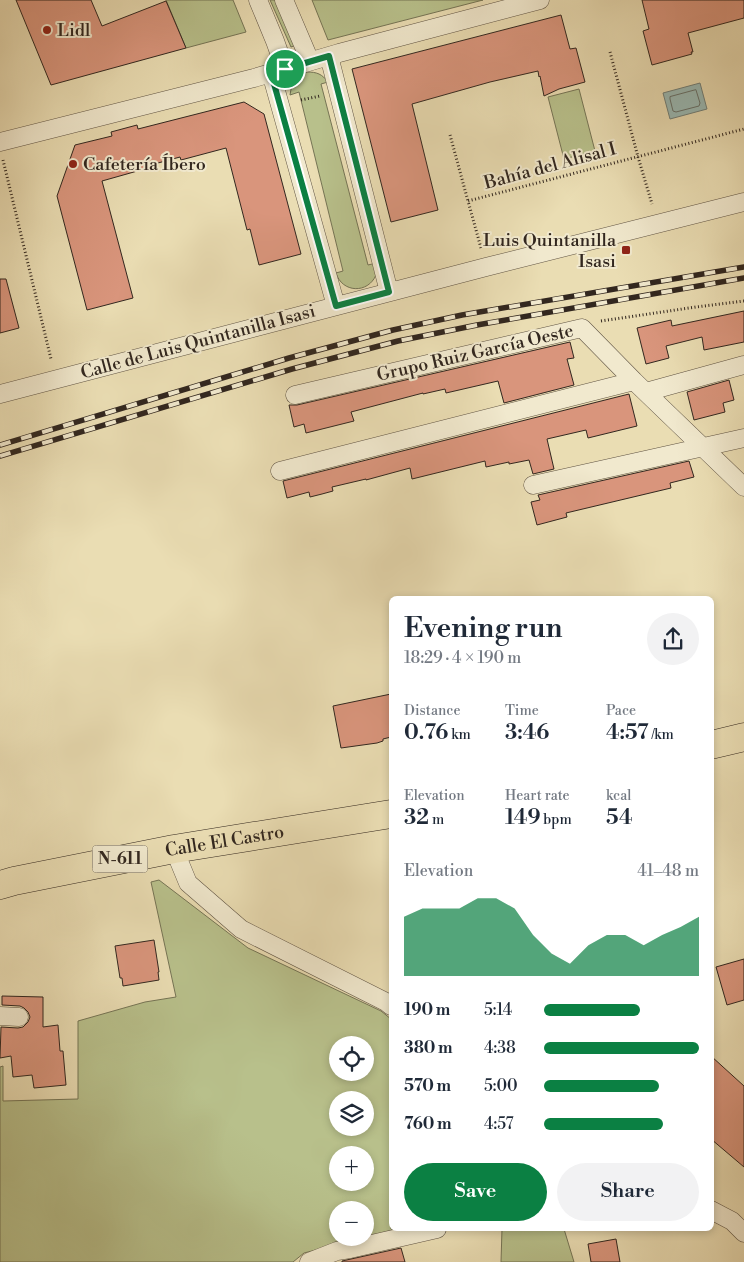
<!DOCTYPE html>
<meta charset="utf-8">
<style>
:root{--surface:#fff;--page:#f2f2f3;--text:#1f2937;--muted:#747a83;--accent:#0b8043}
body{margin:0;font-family:"Libre Bodoni",serif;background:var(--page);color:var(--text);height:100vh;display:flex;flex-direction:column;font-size:19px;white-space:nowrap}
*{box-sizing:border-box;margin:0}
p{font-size:16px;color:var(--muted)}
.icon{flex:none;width:28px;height:28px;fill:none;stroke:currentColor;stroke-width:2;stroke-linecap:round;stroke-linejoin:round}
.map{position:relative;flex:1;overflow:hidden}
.side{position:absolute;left:389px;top:596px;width:325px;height:635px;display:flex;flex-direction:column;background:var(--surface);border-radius:8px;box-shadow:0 2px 8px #0003}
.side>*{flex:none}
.controls{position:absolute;left:329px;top:1036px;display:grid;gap:10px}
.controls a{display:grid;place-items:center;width:45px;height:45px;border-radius:50%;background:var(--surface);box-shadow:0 2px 8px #0003;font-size:25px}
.pin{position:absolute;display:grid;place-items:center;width:42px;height:42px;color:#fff;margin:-21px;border:2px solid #fff;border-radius:50%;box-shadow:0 1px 5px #0007}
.round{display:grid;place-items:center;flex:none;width:52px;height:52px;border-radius:26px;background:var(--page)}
.head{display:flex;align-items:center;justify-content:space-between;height:85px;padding:0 15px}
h1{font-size:28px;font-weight:600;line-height:38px}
.metrics{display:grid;grid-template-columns:repeat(3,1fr);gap:8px;height:85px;padding:5px 15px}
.metrics div{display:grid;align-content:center}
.metrics b{font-size:21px;font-weight:600}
.metrics small{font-size:14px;font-weight:400}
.metrics p{font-size:14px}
.chart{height:140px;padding:10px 15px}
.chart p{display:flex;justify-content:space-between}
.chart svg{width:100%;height:90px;margin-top:5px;fill:var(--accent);opacity:.7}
.primary-button{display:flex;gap:10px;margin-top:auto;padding:10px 15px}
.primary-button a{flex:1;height:58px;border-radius:30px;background:var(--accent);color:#fff;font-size:20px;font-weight:600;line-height:58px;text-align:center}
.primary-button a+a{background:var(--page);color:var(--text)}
ul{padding:0 15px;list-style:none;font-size:16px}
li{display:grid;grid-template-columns:80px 60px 1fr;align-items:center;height:38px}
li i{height:12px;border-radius:6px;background:var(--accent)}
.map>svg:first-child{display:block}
.green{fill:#b8c08b;stroke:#757455;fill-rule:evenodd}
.water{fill:#9abab5;stroke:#707f79}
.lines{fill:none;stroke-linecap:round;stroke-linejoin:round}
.shore{stroke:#66706a;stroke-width:1}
.building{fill:#d9957c;stroke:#32271f}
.minor-casing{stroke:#605444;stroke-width:19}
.trunk-casing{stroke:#32271f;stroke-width:29}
.path{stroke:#32271f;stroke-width:3;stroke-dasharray:1 2.5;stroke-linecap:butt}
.minor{stroke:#f1e9ce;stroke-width:18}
.trunk{stroke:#eaddb3;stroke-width:28}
.rail-casing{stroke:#32271f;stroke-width:5.5}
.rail{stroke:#f1e9ce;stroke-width:4;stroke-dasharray:11;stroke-linecap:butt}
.route-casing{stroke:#fff;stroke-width:10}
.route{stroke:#0b8043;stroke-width:6}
.poi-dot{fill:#8f2418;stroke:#f1e9ce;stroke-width:2}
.labels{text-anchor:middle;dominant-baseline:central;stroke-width:4;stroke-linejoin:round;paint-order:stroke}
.shield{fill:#f1e9ce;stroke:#6b6154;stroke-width:1}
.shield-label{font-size:16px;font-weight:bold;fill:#32271f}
.poi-label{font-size:18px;fill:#32271f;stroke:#f1e9ce;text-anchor:start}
.street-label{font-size:18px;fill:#32271f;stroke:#f1e9ce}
</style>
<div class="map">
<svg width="744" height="1262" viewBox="0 0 744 1262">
<rect width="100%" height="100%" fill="#eaddb3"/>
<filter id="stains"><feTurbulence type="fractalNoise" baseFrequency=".004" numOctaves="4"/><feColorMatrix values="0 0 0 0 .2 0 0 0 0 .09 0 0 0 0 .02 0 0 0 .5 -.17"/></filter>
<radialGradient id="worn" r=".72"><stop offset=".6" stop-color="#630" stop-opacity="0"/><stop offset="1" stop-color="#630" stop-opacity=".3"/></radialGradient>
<path class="green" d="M166,0H233L246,32L186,48Z
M270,0H276L296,45L291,47Z
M312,0H483L328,40Z
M307,72C317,72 322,74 328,82L321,84L368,265L376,263C376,267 377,271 376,275C368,294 342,293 336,273L343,271L299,92L290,95C292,81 295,78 307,72Z
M579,89L595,151L564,159L548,97Z
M159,880L248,948L381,1011L391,1019V1229H398L304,1253L293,1262H0V1067L3,1066V1101L78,1099V1021L145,1002L176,997L151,882ZM338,1045H365V1072H338ZM338,1100H365V1128H338ZM338,1155H365V1182H338ZM338,1210H365V1238H338Z
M502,1229H564L574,1262H501Z"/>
<path class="water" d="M700,83L707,109L670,119L663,93Z"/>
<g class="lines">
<path class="shore" d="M696,90L700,103L699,106L676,112L673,111L670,99V97Z"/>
</g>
<path class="building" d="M16,0H91L102,26L166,1L186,48L51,85Z
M642,0H744V18L688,33L693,52H691L692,54L652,65L643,31L649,29Z
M561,15L570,49L576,48L585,82L559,89L544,96L540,76L539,77L538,71L490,82L412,104L438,210L391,222L352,69Z
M244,102L264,114L301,254L259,265L250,229L247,230L226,148L181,160L180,157L147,166L148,168L102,181L133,298L87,310L57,196L75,145L112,136L111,132L137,125L138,129Z
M0,279H6L19,328L0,333Z
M744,311V342L704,350L702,337L666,346L669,358L646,364L637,328L671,320L672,326Z
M570,342L574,358L567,359L574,385L504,403L498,381L446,393L445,389L423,394V393L351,412L354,421L306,433L304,424L294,427L289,405H297Z
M729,380L734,400L723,403L725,412L694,420L687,392Z
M629,394L637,426L588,438L586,430L547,439L554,469L533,474L529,460L509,464V462L486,467L485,461L412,479L410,468L366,480V479L332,487L333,491L322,494L310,497L309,492L287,498L283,481Z
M689,461L694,477L670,483L671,488L566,513L567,517L537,525L531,502L540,500L538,495Z
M391,694V737L383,739V741L377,743L341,748L333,706Z
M154,940L159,972H158L159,980L123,986L122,978H120L115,946Z
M744,959V1000L727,1005L716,967Z
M2,996L43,997V1027L58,1025L60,1051H63L66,1085L34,1088L32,1075L13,1077L11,1056L0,1058L1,1027L18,1028L23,1027L28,1022L30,1017L28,1012L24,1008L20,1006L2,1005Z
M711,1056L744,1086V1167L711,1139Z
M616,1239L620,1262H591L588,1244Z
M401,1248L405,1262H342V1261Z"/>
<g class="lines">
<defs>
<path id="minor" d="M258,0L275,41L285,69
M284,0L310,61
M329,56L389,292
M271,73L336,306
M0,142L254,78L339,53L540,0
M646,392L744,365
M0,394L486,267L744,202
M295,395L582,328L634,381L744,487
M280,471L634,381
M533,485L744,438
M174,849L188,883L241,929L386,1002L391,1006
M0,1016L19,1017
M711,1210L732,1221L744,1233
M309,1262L337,1251L350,1249L437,1229"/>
<g id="trunk">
<path d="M711,745L744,737"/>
<path id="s1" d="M0,885L14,881L174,849L391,814"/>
</g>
</defs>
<use href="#minor" class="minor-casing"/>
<use href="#trunk" class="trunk-casing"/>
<path class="path" d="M610,52L638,157L652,204
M301,100L320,96
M450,135L468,201
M3,160L51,359
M481,248L468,201L744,129
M601,321L696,307L744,301"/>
<use href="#minor" class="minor"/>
<use href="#trunk" class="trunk"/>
<defs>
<path id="rail" d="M0,445L289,358L393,330L462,315L744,267
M0,456L292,369L398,341L477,325L744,278"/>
</defs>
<use href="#rail" class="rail-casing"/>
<use href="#rail" class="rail"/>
</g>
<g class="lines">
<defs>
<path id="route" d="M329,56L389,292L336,306L271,73Z"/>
</defs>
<use href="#route" class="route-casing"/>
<use href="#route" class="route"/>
</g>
<g class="poi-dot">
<circle cx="47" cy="30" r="5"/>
<circle cx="73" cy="164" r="5"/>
<rect x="621" y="245" width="10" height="10" rx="2.5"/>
</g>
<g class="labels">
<rect class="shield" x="92.5" y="845.5" width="55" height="27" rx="4"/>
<g class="shield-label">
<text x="120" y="859">N-611</text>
</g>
<g class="poi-label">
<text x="57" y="30">Lidl</text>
<text x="83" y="164">Cafetería Íbero</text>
<text x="616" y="240" text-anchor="end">Luis Quintanilla<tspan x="616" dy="21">Isasi</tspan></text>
</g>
<g class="street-label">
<text transform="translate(550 166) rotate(-15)">Bahía del Alisal I</text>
<text transform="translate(198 342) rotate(-15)">Calle de Luis Quintanilla Isasi</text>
<text transform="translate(475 353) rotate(-13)">Grupo Ruiz García Oeste</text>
<text stroke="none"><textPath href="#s1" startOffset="229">Calle El Castro</textPath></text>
</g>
</g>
<rect width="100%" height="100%" filter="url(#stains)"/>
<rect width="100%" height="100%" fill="url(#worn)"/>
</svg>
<div class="controls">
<a><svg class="icon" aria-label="locate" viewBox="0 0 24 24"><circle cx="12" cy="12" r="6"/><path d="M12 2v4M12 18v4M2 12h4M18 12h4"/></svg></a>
<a><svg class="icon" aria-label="layers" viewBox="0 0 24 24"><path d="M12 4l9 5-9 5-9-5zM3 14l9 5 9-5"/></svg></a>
<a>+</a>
<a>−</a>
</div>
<div class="pin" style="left:285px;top:69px;background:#1e9e55"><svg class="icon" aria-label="arrive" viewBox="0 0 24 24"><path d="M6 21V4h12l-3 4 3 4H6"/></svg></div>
<section class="side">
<div class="head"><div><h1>Evening run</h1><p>18:29 · 4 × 190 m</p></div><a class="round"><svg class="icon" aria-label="share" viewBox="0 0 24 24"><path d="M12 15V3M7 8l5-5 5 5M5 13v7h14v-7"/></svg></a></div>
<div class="metrics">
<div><p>Distance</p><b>0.76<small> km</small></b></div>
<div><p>Time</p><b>3:46</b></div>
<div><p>Pace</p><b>4:57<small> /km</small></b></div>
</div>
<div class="metrics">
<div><p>Elevation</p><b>32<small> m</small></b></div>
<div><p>Heart rate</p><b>149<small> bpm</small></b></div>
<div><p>kcal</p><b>54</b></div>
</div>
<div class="chart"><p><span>Elevation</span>41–48 m</p>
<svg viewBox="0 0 160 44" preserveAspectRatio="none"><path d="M0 44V15L10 11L20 11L30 11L40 6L50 6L60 11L70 24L80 33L90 38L100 29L110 24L120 24L130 29L140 24L150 20L160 15V44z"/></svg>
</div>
<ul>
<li><b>190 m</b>5:14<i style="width:62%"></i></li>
<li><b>380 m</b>4:38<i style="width:100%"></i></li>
<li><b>570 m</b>5:00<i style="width:74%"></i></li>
<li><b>760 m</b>4:57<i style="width:77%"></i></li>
</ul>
<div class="primary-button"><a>Save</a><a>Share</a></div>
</section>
</div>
